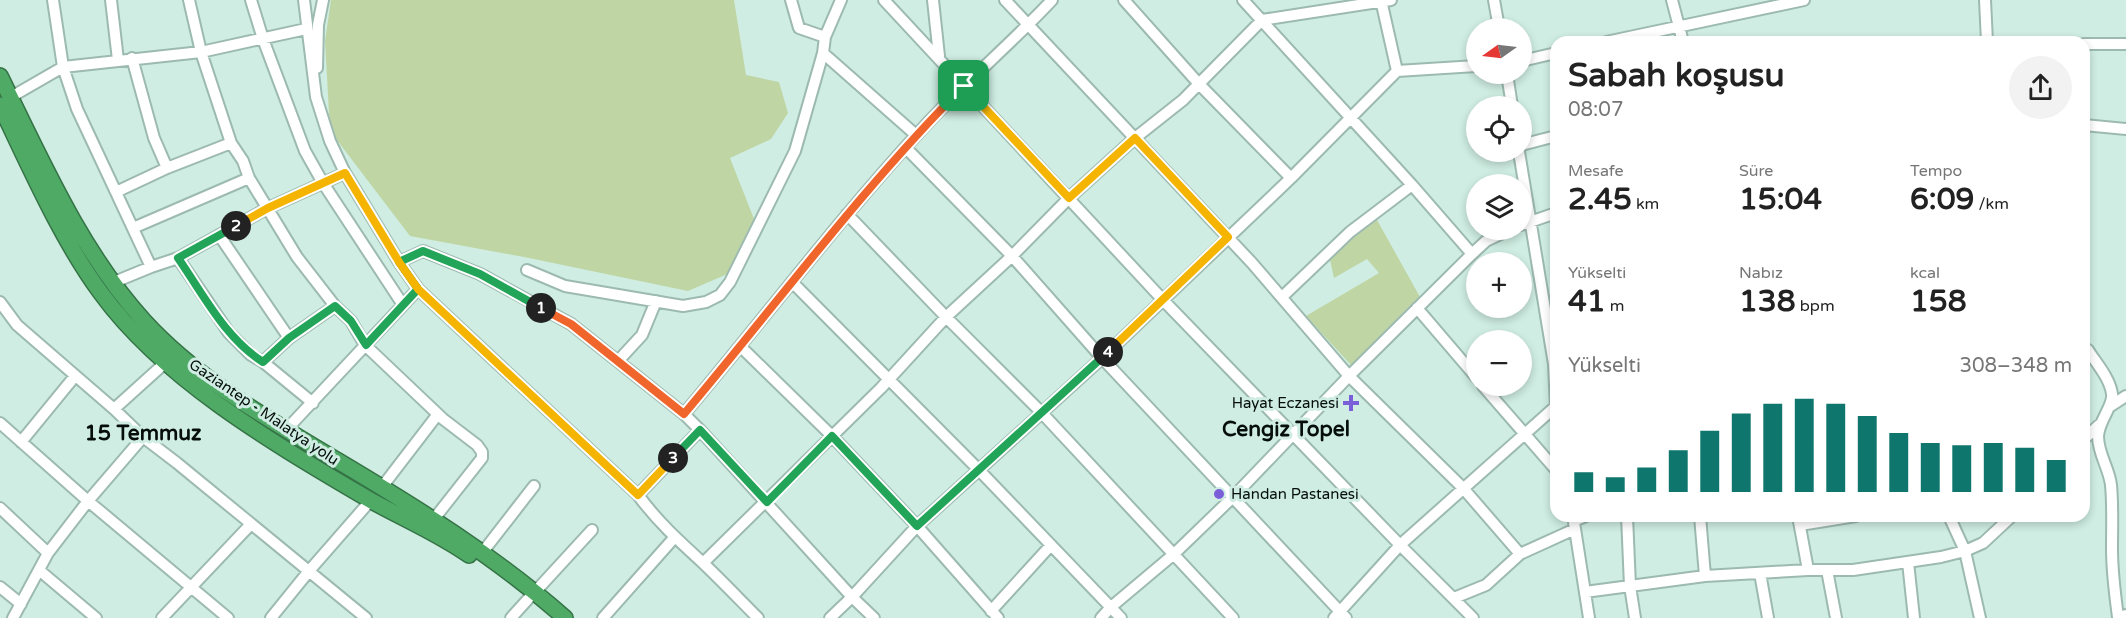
<!DOCTYPE html>
<html lang="tr">
<meta charset="utf-8">
<style>
:root{--surface:#fff;--page:#f2f2f2;--text:#222;--muted:#767676;--accent:#0f766e}
body{margin:0;font-family:"Varela Round",sans-serif;background:var(--page);color:var(--text);height:100vh;display:flex;flex-direction:column;font-size:22px;white-space:nowrap}
*{box-sizing:border-box;margin:0}
p{font-size:20px;color:var(--muted)}
.icon{flex:none;width:33px;height:33px;fill:none;stroke:currentColor;stroke-width:2;stroke-linecap:round;stroke-linejoin:round}
.map{position:relative;flex:1;overflow:hidden}
.sheet{position:absolute;left:1550px;top:36px;width:540px;height:486px;display:flex;flex-direction:column;background:var(--surface);border-radius:18px;box-shadow:0 3px 9px #0003}
.sheet>*{flex:none}
.needle{width:39px;rotate:256deg}
.controls{position:absolute;left:1466px;top:18px;display:grid;gap:12px}
.controls a{display:grid;place-items:center;width:66px;height:66px;border-radius:50%;background:var(--surface);box-shadow:0 3px 9px #0003;font-size:30px}
.pin{position:absolute;display:grid;place-items:center;width:51px;height:51px;color:#fff;margin:-26px;border-radius:12px;box-shadow:0 3px 9px #0006}
.km{position:absolute;width:30px;height:30px;margin:-15px;border-radius:50%;background:#222;color:#fff;font-size:16px;line-height:30px;text-align:center}
.round{display:grid;place-items:center;flex:none;width:63px;height:63px;border-radius:32px;background:var(--page)}
.head{display:flex;align-items:center;justify-content:space-between;height:102px;padding:0 18px}
h1{font-size:33px;font-weight:700;line-height:45px}
.stats{display:grid;grid-template-columns:repeat(3,1fr);gap:9px;height:102px;padding:6px 18px}
.stats div{display:grid;align-content:center}
.stats b{font-size:30px;font-weight:700}
.stats small{font-size:16px;font-weight:400}
.stats p{font-size:16px}
.chart{height:168px;padding:12px 18px}
.chart p{display:flex;justify-content:space-between}
.chart svg{width:100%;height:108px;margin-top:6px;stroke:var(--accent);stroke-width:6}
.map>svg:first-child{display:block}
.green{fill:#c0d5a4}
.lines{fill:none;stroke-linecap:round;stroke-linejoin:round}
.minor-casing{stroke:#9dbab0;stroke-width:14}
.highway-casing{stroke:#357346;stroke-width:18}
.minor{stroke:#fff;stroke-width:10}
.highway{stroke:#4faa66;stroke-width:15}
.split-1-casing{stroke:#fff;stroke-width:12}
.split-2-casing{stroke:#fff;stroke-width:12}
.split-3-casing{stroke:#fff;stroke-width:12}
.split-4-casing{stroke:#fff;stroke-width:12}
.split-5-casing{stroke:#fff;stroke-width:12}
.split-1{stroke:#f0652b;stroke-width:8}
.split-2{stroke:#22a559;stroke-width:8}
.split-3{stroke:#f5b400;stroke-width:8}
.split-4{stroke:#22a559;stroke-width:8}
.split-5{stroke:#f5b400;stroke-width:8}
.poi-dot{fill:#7b5fd9;stroke:#cfede2;stroke-width:2}
.labels{text-anchor:middle;dominant-baseline:central;stroke-width:6;stroke-linejoin:round;paint-order:stroke}
.poi-label{font-size:15px;fill:#050e0b;stroke:#cfede2;text-anchor:end}
.street-label{font-size:15px;fill:#050e0b;stroke:#cfede2}
.district-label{font-size:21px;font-weight:bold;fill:#050e0b;stroke:#cfede2}
</style>
<div class="map">
<svg width="2126" height="618" viewBox="0 0 2126 618">
<rect width="100%" height="100%" fill="#cfede2"/>
<path class="green" d="M331,0H734L746,75L779,82L788,113L771,139L730,158L754,219L732,272L688,291L529,258L410,236L330,131L325,41Z
M1377,220L1420,297L1351,365L1306,316L1379,273L1367,259L1334,278L1329,255Z"/>
<g class="lines">
<defs>
<path id="minor" d="M53,0L63,67L77,109L151,267
M111,0L118,60
M189,0L201,52L231,143L243,161L249,178L297,257L335,306L351,321L365,345L443,419L477,445L482,452V458L434,519
M251,0L263,39L305,151L323,183L403,305
M304,0L316,97L330,141L345,173L399,262L418,289L638,495C657,521 679,541 702,562C721,580 739,599 758,618
M791,0L799,28L825,37
M884,0L1163,300L1400,545L1473,618
M933,0L939,56
M1005,0L1252,263L1349,376L1463,488L1520,554
M1124,0L1199,84L1291,178
M1243,0L1412,185L1472,254
M1494,0L1499,28
M1672,0L1683,42
M1985,0L1987,42
M1606,42L1804,0
M2084,44H2126
M823,53L916,135
M132,58L154,138L167,168
M1521,61L1556,53
M317,68L318,25L323,0
M1397,71L1476,66
M1507,74L1512,106
M11,97L63,67L201,52L306,29
M2084,125L2126,129
M1521,145L1556,136
M906,148L1012,256L1102,358L1346,618
M1519,152L1554,364L1556,408
M116,192L167,168L231,143
M847,214L946,317L1041,412L1233,618
M1521,225L1556,213
M133,228L249,178
M219,235L289,338
M178,258L229,333L251,355L263,362L313,403
M399,262L423,251L480,274L571,324L684,414L700,430L852,597L874,618
M527,270L565,286L683,306L706,302L720,295L730,282L795,151L823,53L825,37L841,0
M792,282L978,469L1121,618
M112,283L151,267L178,258L268,208L345,173
M1282,297L1350,232L1412,185
M0,302L17,325L114,409L143,437L177,463L366,618
M1417,308L1476,377
M741,347L832,436L917,526L998,618
M2084,348L2088,350C2096,363 2110,378 2112,394C2114,405 2099,420 2098,436C2098,454 2109,468 2111,485C2113,506 2112,527 2112,549C2112,571 2115,595 2118,617L2126,615
M618,361L642,335L656,301
M263,362L289,338L335,306
M1483,386L1556,470
M2109,407L2126,396
M114,409L166,362
M684,414C764,319 839,219 923,128C964,83 1011,44 1052,0
M0,423L88,501L228,618
M286,430L418,289
M2084,439L2099,425
M21,442L75,376
M382,487L438,414
M638,495L700,430
M0,508L48,553
M1573,516L1589,618
M1627,516L1630,586L1635,618
M1700,516L1705,576
M1798,516L1808,570
M1949,516L1965,551L1980,618
M1574,521L1586,516
M1800,525L1856,516
M482,553L534,486
M1908,562L1914,618
M703,563L881,388L946,317L1012,256L1069,198L1135,138L1183,100L1262,20L1391,0
M39,570L96,618
M1827,570L1836,618
M1760,573L1768,618
M0,587L21,604
M535,592L592,530
M1585,592L1705,576L1808,570H1853L1941,557L1965,551L1983,543L2012,516
M1454,598L1486,585L1520,554L1575,529
M991,611L1051,545
M13,618L48,553L88,501L143,437
M162,618L251,524
M271,618L309,571L371,500
M511,618L529,598
M603,618L674,538
M830,618L852,597L917,526L1102,358L1291,178L1397,71L1381,0
M1101,618L1111,607L1174,554L1233,497L1349,376L1472,254L1486,241L1509,230
M1334,618L1400,545L1555,407"/>
<path id="highway" d="M0,76C41,159 81,252 144,321C198,380 270,420 338,461C417,508 496,557 565,618
M0,105C29,165 61,239 101,293C165,381 277,445 370,500C402,518 438,533 469,555"/>
</defs>
<use href="#minor" class="minor-casing"/>
<use href="#highway" class="highway-casing"/>
<use href="#minor" class="minor"/>
<use href="#highway" class="highway"/>
</g>
<g class="lines">
<defs>
<path id="split-1" d="M541,308L571,324L684,414C777,304 862,188 964,86"/>
<path id="split-2" d="M236,226L178,258C203,294 225,338 263,362L289,338L335,306L351,321L366,345L418,289L399,262L423,251L480,274L541,308"/>
<path id="split-3" d="M236,226L268,208L345,173L399,262L418,289L638,495L673,458"/>
<path id="split-4" d="M673,458L700,430L767,502L832,436L917,526L1108,352"/>
<path id="split-5" d="M964,86L1069,198L1135,138L1228,237L1108,352"/>
</defs>
<use href="#split-1" class="split-1-casing"/>
<use href="#split-2" class="split-2-casing"/>
<use href="#split-3" class="split-3-casing"/>
<use href="#split-4" class="split-4-casing"/>
<use href="#split-5" class="split-5-casing"/>
<use href="#split-1" class="split-1"/>
<use href="#split-2" class="split-2"/>
<use href="#split-3" class="split-3"/>
<use href="#split-4" class="split-4"/>
<use href="#split-5" class="split-5"/>
</g>
<g class="poi-dot">
<path d="M1348 394h6v6h6v6h-6v6h-6v-6h-6v-6h6z"/>
<circle cx="1219" cy="494" r="6"/>
</g>
<g class="labels">
<g class="poi-label">
<text x="1339" y="403">Hayat Eczanesi</text>
<text x="1231" y="494" text-anchor="start">Handan Pastanesi</text>
</g>
<g class="street-label">
<text transform="translate(264 412) rotate(34)">Gaziantep - Malatya yolu</text>
</g>
<g class="district-label">
<text x="1286" y="429">Cengiz Topel</text>
<text x="143" y="433">15 Temmuz</text>
</g>
</g>
</svg>
<div class="controls">
<a><svg class="needle" viewBox="-14 -14 28 28"><path d="M0-13l5 13h-10z" fill="#e53935"/><path d="M0 13l5-13h-10z" fill="#767676"/></svg></a>
<a><svg class="icon" aria-label="locate" viewBox="0 0 24 24"><circle cx="12" cy="12" r="6"/><path d="M12 2v4M12 18v4M2 12h4M18 12h4"/></svg></a>
<a><svg class="icon" aria-label="layers" viewBox="0 0 24 24"><path d="M12 4l9 5-9 5-9-5zM3 14l9 5 9-5"/></svg></a>
<a>+</a>
<a>−</a>
</div>
<div class="pin" style="left:964px;top:86px;background:#1e9e55"><svg class="icon" aria-label="arrive" viewBox="0 0 24 24"><path d="M6 21V4h12l-3 4 3 4H6"/></svg></div>
<b class="km" style="left:541px;top:308px">1</b>
<b class="km" style="left:236px;top:226px">2</b>
<b class="km" style="left:673px;top:458px">3</b>
<b class="km" style="left:1108px;top:352px">4</b>
<section class="sheet">
<div class="head"><div><h1>Sabah koşusu</h1><p>08:07</p></div><a class="round"><svg class="icon" aria-label="share" viewBox="0 0 24 24"><path d="M12 15V3M7 8l5-5 5 5M5 13v7h14v-7"/></svg></a></div>
<div class="stats">
<div><p>Mesafe</p><b>2.45<small> km</small></b></div>
<div><p>Süre</p><b>15:04</b></div>
<div><p>Tempo</p><b>6:09<small> /km</small></b></div>
</div>
<div class="stats">
<div><p>Yükselti</p><b>41<small> m</small></b></div>
<div><p>Nabız</p><b>138<small> bpm</small></b></div>
<div><p>kcal</p><b>158</b></div>
</div>
<div class="chart"><p><span>Yükselti</span>308–348 m</p>
<svg viewBox="0 0 160 44" preserveAspectRatio="none"><path d="M5 44V36M15 44V38M25 44V34M35 44V27M45 44V19M55 44V12M65 44V8M75 44V6M85 44V8M95 44V13M105 44V20M115 44V24M125 44V25M135 44V24M145 44V26M155 44V31"/></svg>
</div>
</section>
</div>
